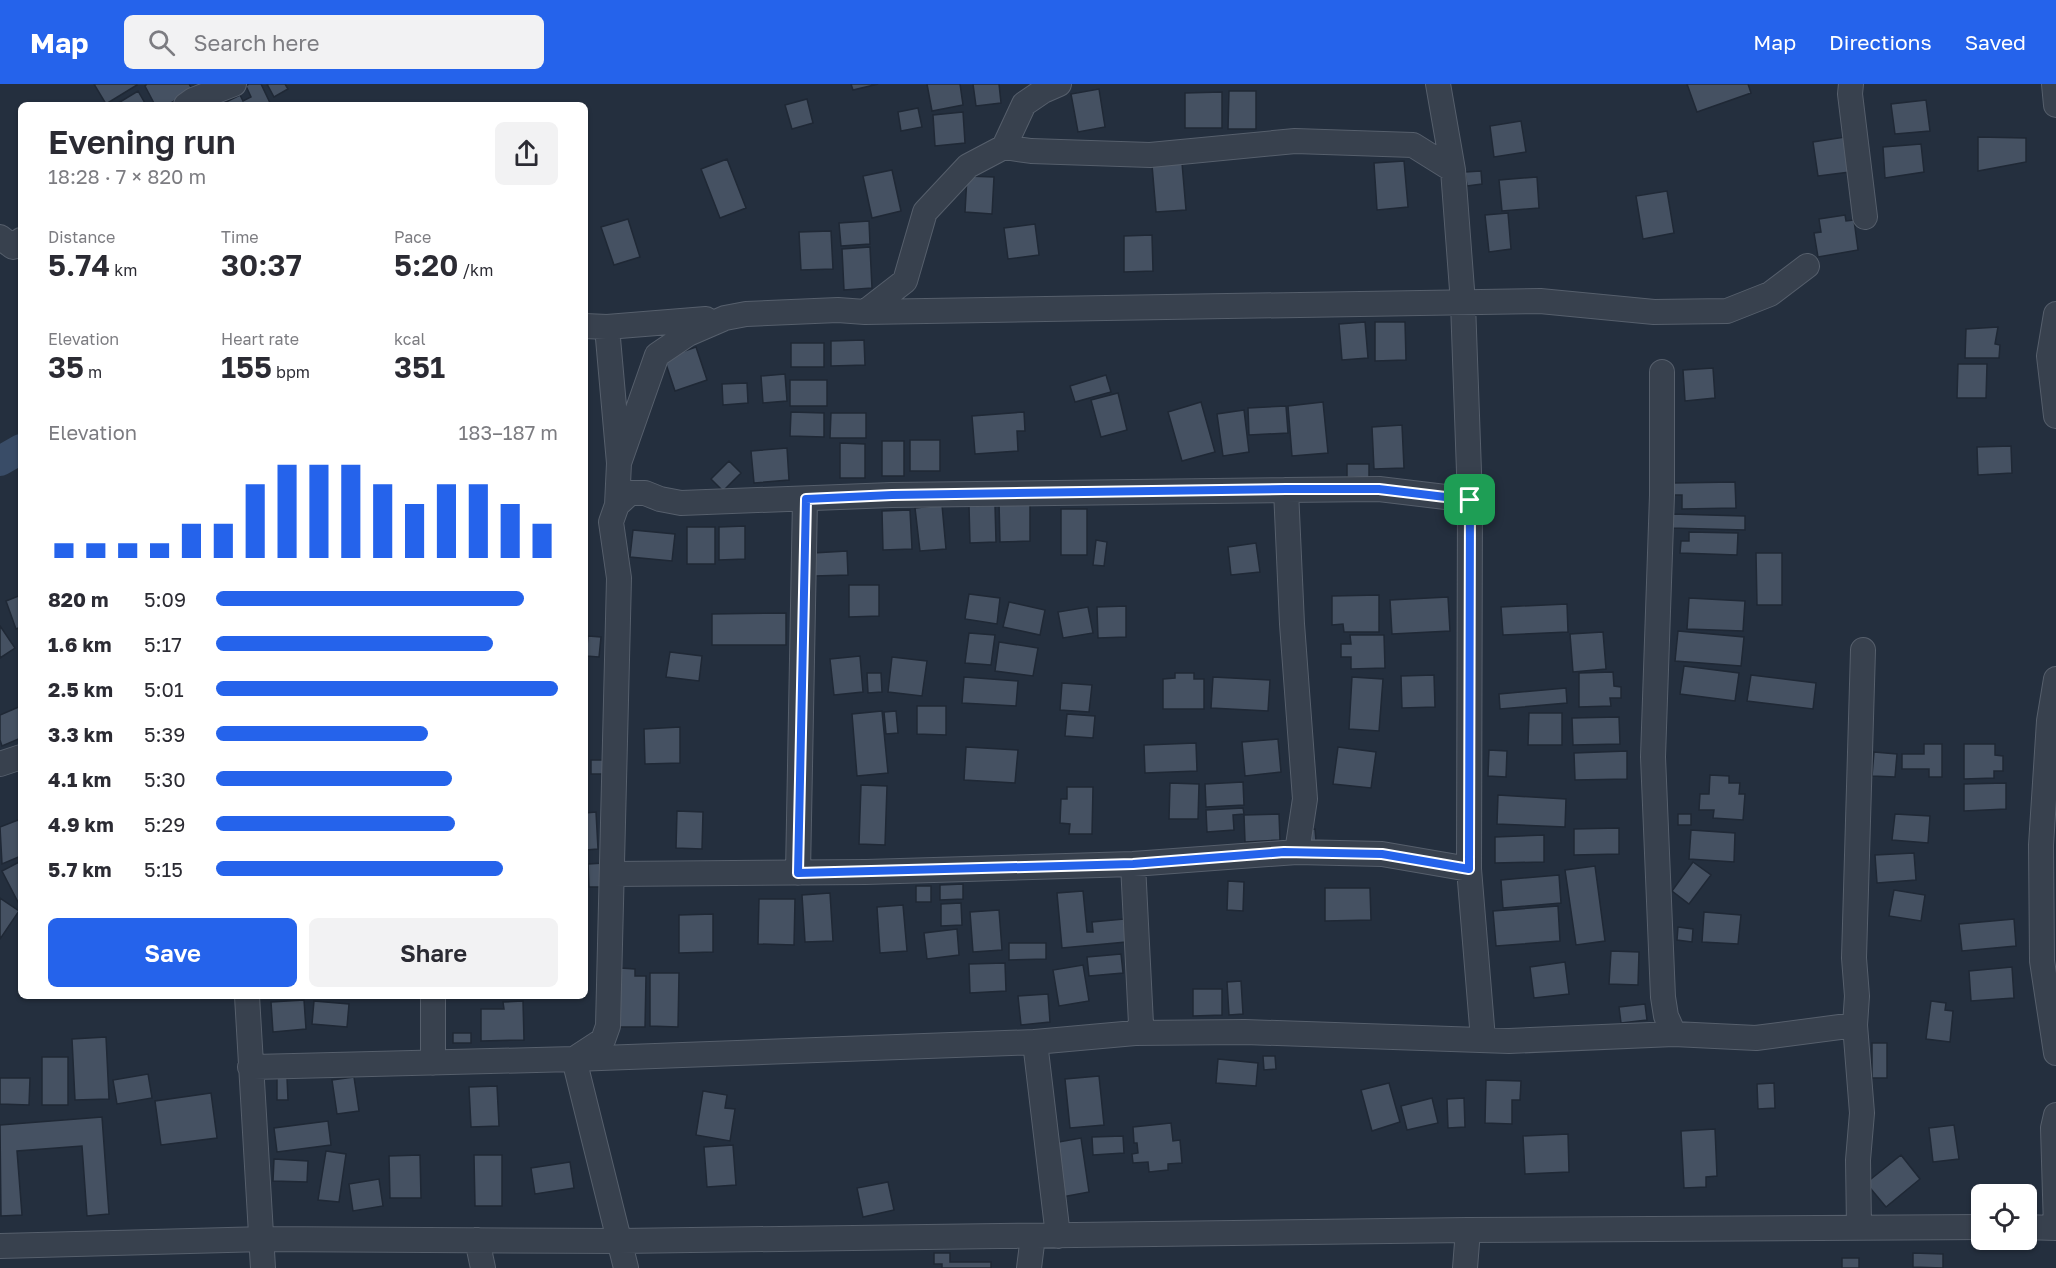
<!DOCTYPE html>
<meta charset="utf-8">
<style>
:root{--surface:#fff;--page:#f2f2f3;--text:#2b2b33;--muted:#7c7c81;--accent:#2563eb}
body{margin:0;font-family:"Golos Text",sans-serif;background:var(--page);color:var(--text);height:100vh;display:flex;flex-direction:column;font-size:22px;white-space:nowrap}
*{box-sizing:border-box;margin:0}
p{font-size:20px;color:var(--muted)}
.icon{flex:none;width:33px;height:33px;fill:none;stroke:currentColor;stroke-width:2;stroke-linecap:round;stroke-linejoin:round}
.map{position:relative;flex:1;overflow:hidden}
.sheet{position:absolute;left:18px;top:18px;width:570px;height:897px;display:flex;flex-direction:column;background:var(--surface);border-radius:9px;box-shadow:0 2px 4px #0004}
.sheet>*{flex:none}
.tools{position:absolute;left:1971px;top:1100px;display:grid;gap:12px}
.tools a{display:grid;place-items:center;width:66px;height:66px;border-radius:9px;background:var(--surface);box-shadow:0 2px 4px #0004;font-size:30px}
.pin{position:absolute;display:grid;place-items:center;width:51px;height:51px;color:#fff;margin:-26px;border-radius:12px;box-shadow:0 3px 9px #0006}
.round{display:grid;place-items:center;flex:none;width:63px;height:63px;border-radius:9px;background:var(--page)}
.summary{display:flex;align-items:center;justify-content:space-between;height:102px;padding:0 30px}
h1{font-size:33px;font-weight:600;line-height:45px}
.metrics{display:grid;grid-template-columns:repeat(3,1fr);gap:9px;height:102px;padding:6px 30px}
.metrics div{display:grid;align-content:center}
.metrics b{font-size:30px;font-weight:600}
.metrics small{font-size:16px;font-weight:400}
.metrics p{font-size:16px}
.chart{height:168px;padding:12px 30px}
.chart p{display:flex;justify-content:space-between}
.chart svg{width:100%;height:108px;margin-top:6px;stroke:var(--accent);stroke-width:6}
.primary-button{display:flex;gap:12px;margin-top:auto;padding:12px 30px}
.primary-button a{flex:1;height:69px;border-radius:9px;background:var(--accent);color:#fff;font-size:24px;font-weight:600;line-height:69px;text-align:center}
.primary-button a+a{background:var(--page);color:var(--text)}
ul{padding:0 30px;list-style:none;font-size:20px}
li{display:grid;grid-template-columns:96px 72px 1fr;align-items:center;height:45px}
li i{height:15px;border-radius:8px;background:var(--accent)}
header{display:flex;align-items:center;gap:36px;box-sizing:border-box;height:84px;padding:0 30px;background:var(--accent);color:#fff}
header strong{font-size:28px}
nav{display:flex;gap:33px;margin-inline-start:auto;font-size:21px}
.search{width:420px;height:54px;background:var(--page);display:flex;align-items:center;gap:15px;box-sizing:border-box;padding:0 21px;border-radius:9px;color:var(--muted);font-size:22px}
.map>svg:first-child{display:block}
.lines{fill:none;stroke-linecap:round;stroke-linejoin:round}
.river{stroke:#394c67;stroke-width:30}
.building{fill:#455162;stroke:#1f2835;stroke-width:1.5}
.minor-casing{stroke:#565f6c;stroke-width:26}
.minor{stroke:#38414e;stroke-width:24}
.route-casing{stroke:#fff;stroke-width:12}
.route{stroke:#2563eb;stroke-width:8}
</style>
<header>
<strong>Map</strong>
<div class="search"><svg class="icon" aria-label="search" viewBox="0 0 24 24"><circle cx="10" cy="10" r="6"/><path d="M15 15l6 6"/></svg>Search here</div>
<nav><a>Map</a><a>Directions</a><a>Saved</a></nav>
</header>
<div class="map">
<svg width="2056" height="1184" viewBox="0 0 2056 1184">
<rect width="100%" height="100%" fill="#242f3e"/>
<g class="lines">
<path class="river" d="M0,377L21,365"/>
</g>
<path class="building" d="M94,0H136L137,1L106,20Z
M147,0H189L193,7L167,21H155L145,2Z
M249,0H261L271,21H220L240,11L243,17L251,13L246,2Z
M267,0H285L288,5L274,13Z
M851,0H878L853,6Z
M927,0H960L963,21L932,27Z
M973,0H999L1001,19L976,22Z
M1687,0H1748L1751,9L1697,28Z
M1099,5L1105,43L1078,48L1071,10Z
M138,7L146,21H115Z
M1229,7H1256V45H1228Z
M1222,8V44H1185V9Z
M807,15L813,39L792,45L785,21Z
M1926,16L1930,47L1895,50L1891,20Z
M918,24L922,43L901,47L898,28Z
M963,28L965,59L935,62L933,31Z
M1521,37L1526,68L1494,73L1490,42Z
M1845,53L1850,88L1818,92L1813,58Z
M1978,53L2026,54V78L1978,87Z
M1921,60L1924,88L1885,94L1883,63Z
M727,75L746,124L720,134L701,85Z
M1404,77L1408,123L1377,126L1374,79Z
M1182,79L1186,126L1156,128L1152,81Z
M892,86L901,127L872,134L863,92Z
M1481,87L1482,100L1467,102L1465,88Z
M967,92L994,93L992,130L965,128Z
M1537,93L1539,124L1502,127L1499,96Z
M1667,107L1674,149L1643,155L1636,112Z
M1508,129L1511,165L1489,168L1485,131Z
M1845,131L1846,137L1854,136L1858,166L1818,173L1814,149L1821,148L1819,135Z
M628,135L640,173L614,181L601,143Z
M869,137L870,160L841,162L839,139Z
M1035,140L1039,171L1008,175L1004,144Z
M831,147L833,185L801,186L799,148Z
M1152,151L1153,187L1124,188V152Z
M870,163L872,204L844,206L842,165Z
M1365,238L1368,274L1342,276L1339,240Z
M1375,238H1405L1406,276L1375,277Z
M1998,243L1995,260L2000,261L1999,274H1965L1966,245Z
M864,256L865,281L831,282V257Z
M791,259H824V283H791Z
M696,263L707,296L675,307L664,274Z
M1958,280H1987L1986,314H1957Z
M1713,284L1715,314L1685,317L1683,286Z
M785,290L787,317L763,319L761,292Z
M1106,291L1111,308L1075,318L1070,302Z
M790,296H827V322H790Z
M747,299L748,319L723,321L722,300Z
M1118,309L1127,346L1101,353L1091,316Z
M1201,318L1215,368L1182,377L1168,328Z
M1323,318L1328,369L1292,372L1288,322Z
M1286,322L1288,349L1249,351L1248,324Z
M1244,326L1249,368L1223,372L1217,330Z
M791,328L824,329V353L790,352Z
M1024,328L1025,347H1017L1018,367L975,370L972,332Z
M831,329H866V354H830Z
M1402,341L1404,384L1374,385L1372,343Z
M910,356H940V387H910Z
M882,357H904V392H882Z
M840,359L865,360V394H840Z
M2011,362L2012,389L1978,391L1977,363Z
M787,364L789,396L754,399L751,367Z
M729,377L741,389L723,407L711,395Z
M1347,380H1369V394L1347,393Z
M1735,398L1736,424L1682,425V411H1674L1673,399Z
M999,418H1030V457L1000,458Z
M942,421L946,465L920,467L915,424Z
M995,421L996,458L970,459L969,422Z
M1061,425H1087V471H1061Z
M910,426L912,465L883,466L882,427Z
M1671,430L1745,432V446L1670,444Z
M745,442V475L719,476V443Z
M687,443H715V480H687Z
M633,446L675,450L672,477L630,473Z
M1689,448L1738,449L1737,471L1680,469L1681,457H1689Z
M1096,456L1107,458L1104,482L1093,481Z
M1256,459L1260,488L1231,491L1228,463Z
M847,467L848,491L814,492L813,469Z
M1756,469H1782V521H1757Z
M849,501H879V532L849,533Z
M969,510L1000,514L997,540L965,535Z
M21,511V543L16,545L6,517Z
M1379,511V548H1344L1343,540L1332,541V512Z
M1448,513L1450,547L1392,550L1390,516Z
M1689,514L1745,517L1743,547L1687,545Z
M1009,518L1045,526L1040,551L1003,543Z
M1567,520L1568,548L1503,551L1501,523Z
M1126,522V553L1098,554L1097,523Z
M1088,523L1093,549L1063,554L1058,528Z
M786,529V561H712V530Z
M0,542L15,564L0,574Z
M1678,547L1744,553L1741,582L1675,577Z
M1603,548L1606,585L1573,588L1570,550Z
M969,549L995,551L991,581L965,579Z
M1350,551H1384L1385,584L1351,585V573H1341V560H1351Z
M588,552L601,553L599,573L586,572Z
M999,558L1038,564L1033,592L995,587Z
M670,568L702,572L699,597L666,593Z
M860,572L863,608L834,611L830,575Z
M892,573L927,577L922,612L888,608Z
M1684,582L1739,589L1735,617L1680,610Z
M1613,588L1614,602L1621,603V614H1610L1611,622L1579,623V589Z
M867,589H881L882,608L868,609Z
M1175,589H1194V595H1204V625H1163V595L1175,594Z
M1434,591L1435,623L1402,624L1401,592Z
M1751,591L1816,599L1813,625L1747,617Z
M964,593L1018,597L1016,622L962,619Z
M1213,593L1270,596L1268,627L1211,624Z
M1352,593L1383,595L1379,647L1349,645Z
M1062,599L1092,601L1089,628L1060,626Z
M1566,604L1567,619L1500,625L1499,610Z
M21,622V654L2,662L0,656V631Z
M917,622H946V651L917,650Z
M882,627L888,689L857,692L852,630Z
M896,627L898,649L886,650L884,628Z
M1529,629H1562V661H1528Z
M1067,630L1095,632L1093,654L1065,652Z
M1619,633L1620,660L1573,661L1572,634Z
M680,643V679L645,680L644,645Z
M1278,655L1281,688L1245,692L1242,658Z
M1196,659L1197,687L1145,689L1144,661Z
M1924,660H1942V693H1929V685H1902V670H1924Z
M1964,660H1995V671L2003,672V687H1994V694L1964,695Z
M966,663L1018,666L1015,699L964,696Z
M1338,663L1376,668L1371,704L1333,700Z
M1489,666L1507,667L1506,693L1488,692Z
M1627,667V695L1575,696L1574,669Z
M1874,668L1897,670L1895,693L1872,692Z
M591,676H603V690H591Z
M1710,691L1729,692V699H1740L1739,710H1745L1743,736L1713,734L1714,726H1699L1700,710H1709Z
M1243,698L1244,721L1206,723L1205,700Z
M1170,699L1199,700L1198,735H1169Z
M2006,699V725L1964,727V700Z
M861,701L887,702L885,761L859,760Z
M1067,703H1093L1092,750H1069L1070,740L1060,739L1061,715H1067Z
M1498,711L1566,715L1565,743L1497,740Z
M1243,724L1244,730L1233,731L1234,746L1207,748L1206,726Z
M677,727L703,728L702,765L676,764Z
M596,728L598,765L585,766V729Z
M1279,730L1280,756L1245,758L1244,731Z
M1678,730H1691V741H1678Z
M1895,730L1930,732L1928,759L1892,756Z
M18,736L21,743V772L2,780L0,743Z
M1619,744V770L1574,771V745Z
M1315,745L1316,757H1306L1305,746Z
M1691,746L1735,749L1734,778L1689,775Z
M1544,751V778L1495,779V753Z
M1914,769L1916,796L1877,799L1875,771Z
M21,777V818L19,820L2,787Z
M585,778H587V800H585Z
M1693,778L1711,791L1689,820L1672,807Z
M604,779L605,803H589L588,780Z
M1595,782L1605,857L1576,861L1565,786Z
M1559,791L1561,819L1503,824L1501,796Z
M1228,797L1244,798L1243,827L1227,826Z
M963,800V815L940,816V801Z
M916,802H931V818H916Z
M1325,804H1370L1371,836L1325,837Z
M1894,806L1925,811L1921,837L1889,832Z
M1083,807L1087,848H1093L1092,838L1124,835L1126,858L1062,864L1057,809Z
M830,809L833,857L805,858L802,811Z
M0,814L19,827L0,855Z
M759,815H795L794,861L758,860Z
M961,819L962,841L941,842V820Z
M903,821L907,867L880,869L877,823Z
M1558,822L1560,857L1496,862L1493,827Z
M999,826L1002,866L973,868L970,828Z
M1704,828L1741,831L1738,860L1702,858Z
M713,830V868L679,869V831Z
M2014,835L2016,862L1962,867L1959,840Z
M1678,843L1693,845L1692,858L1677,856Z
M957,845L959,871L927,875L924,849Z
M1009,859H1046V875L1009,876Z
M1611,867L1639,868L1638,901L1609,900Z
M1121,870L1123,889L1089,892L1087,873Z
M1565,878L1569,910L1534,914L1530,883Z
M1005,879L1006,907L970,909L969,880Z
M1083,881L1089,917L1059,922L1053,886Z
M2012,883L2014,914L1971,917L1969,887Z
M620,884L635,885V892H646L645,943H619Z
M650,889H679L678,943L650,942Z
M1241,897L1243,930L1229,931L1227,898Z
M1193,905H1222V931L1193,932Z
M1048,910L1050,938L1021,941L1018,912Z
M304,916L306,945L273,948L271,918Z
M314,917L349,920L347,943L312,940Z
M523,917L524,956L481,957V925H504L503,918Z
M1931,917L1946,919L1945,926L1953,927L1950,958L1926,955Z
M1645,920L1647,936L1621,939L1619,923Z
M453,949H471V959H453Z
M106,953L109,1015L75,1016L72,955Z
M1872,959H1887V994H1872Z
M1263,972H1275L1276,985L1264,986Z
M42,973H68V1021H42Z
M1218,975L1258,979L1256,1002L1216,999Z
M148,990L152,1014L117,1020L113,996Z
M1099,992L1104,1041L1070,1044L1065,995Z
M354,993L359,1027L337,1030L332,996Z
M0,994H30L29,1021L0,1020Z
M277,994H287L288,1016H277Z
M1486,996L1521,997L1520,1016H1512V1040L1485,1039Z
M1389,999L1400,1038L1372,1047L1361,1006Z
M1774,999L1775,1024L1758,1025L1757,1000Z
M497,1002L499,1042L471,1043L469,1003Z
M703,1007L727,1011L725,1024L735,1025L730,1057L696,1051Z
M211,1009L217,1054L161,1061L155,1017Z
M1432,1014L1438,1039L1407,1046L1401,1022Z
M1464,1014L1465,1043L1448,1044L1447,1015Z
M102,1033L109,1130L87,1132L82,1062L17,1067L22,1131L1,1132L0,1041Z
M328,1037L331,1061L277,1068L274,1044Z
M1171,1039L1173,1057L1180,1056L1182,1079L1168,1080V1086L1149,1088L1148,1078L1133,1079L1132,1070L1138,1069L1137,1059H1134L1133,1043Z
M1954,1041L1959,1075L1933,1078L1929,1044Z
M1715,1045L1717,1092L1706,1093V1103L1684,1104L1681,1047Z
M1568,1050L1569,1088L1525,1090L1523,1052Z
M1123,1052L1124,1069L1093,1071L1092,1053Z
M1081,1054L1089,1108L1062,1113L1053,1059Z
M733,1061L736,1101L707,1103L704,1063Z
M326,1067L346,1070L339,1118L318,1116Z
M420,1071L421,1114H390L389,1072Z
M474,1071H502V1122H475Z
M1901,1071L1920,1095L1886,1123L1866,1099Z
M274,1075L308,1077L307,1098L273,1097Z
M570,1078L574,1104L535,1110L531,1084Z
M379,1095L383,1122L353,1127L349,1100Z
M888,1098L894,1126L863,1133L857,1104Z
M934,1169H950V1178H991V1184H942V1180H934Z
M1913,1169L1943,1170V1184L1913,1183Z
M1842,1174H1859V1184H1842Z"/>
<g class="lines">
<defs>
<path id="minor" d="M1438,0L1453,86L1463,219L1470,416L1469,785L1483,955
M1851,0L1850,10L1865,133
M2054,0L2056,21
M186,21L193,16L234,0
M1004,63L1031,67L1150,71L1295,57L1413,61L1453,86
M0,153L13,163L21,156
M865,228L1540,217L1654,228L1727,227L1770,210L1807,182
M2056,230L2049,272L2056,332
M585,242L607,243L619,379L617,421
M607,243L706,235
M1662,288V411L1653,673L1663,913L1666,932L1674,950
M619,379L657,271L688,250L725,234L746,230L838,226L865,228L905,197L925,128L968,82L1004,63L1024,20L1043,7L1059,0
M2056,595L2049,637L2041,761L2042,877L2056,969
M0,680L21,673
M1297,768L1382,770L1469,785
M798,789L805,415
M612,790L866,788L1133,780L1297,768L1305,715L1292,540L1286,406L1379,405L1470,416
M247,912L263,1184
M1135,949L1245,948L1509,957L1674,950L1756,954L1855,941
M1035,958L1058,1152
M433,979V912
M250,983L574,975L603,956L608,942L619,494L611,438L617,421L630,409H645L660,415L681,419L892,411L1286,406
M1859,1142L1858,1076L1862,1029L1855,941L1857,912L1854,874L1863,566
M2026,1143L2056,1144
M2056,1144L2053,1044L2056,1031
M477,1156L483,1184
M0,1162L261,1155L619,1157L1468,1146L1982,1143
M626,1184L574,975L1035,958L1135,949L1141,940L1133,780
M1029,1184L1033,1152
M1465,1184L1468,1146"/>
</defs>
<use href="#minor" class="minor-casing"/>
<use href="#minor" class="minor"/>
</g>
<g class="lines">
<defs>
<path id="route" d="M1286,405H1379L1470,416L1469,785L1382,770L1284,768L1133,780L798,789L806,415L892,411Z"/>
</defs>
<use href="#route" class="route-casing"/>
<use href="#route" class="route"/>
</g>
</svg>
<div class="tools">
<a><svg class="icon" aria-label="locate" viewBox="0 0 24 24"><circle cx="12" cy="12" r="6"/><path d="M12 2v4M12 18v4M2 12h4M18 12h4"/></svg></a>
</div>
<div class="pin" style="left:1470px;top:416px;background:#1e9e55"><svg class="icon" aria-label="arrive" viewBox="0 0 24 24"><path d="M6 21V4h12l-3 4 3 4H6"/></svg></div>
<section class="sheet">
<div class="summary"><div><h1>Evening run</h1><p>18:28 · 7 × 820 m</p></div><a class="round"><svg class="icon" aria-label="share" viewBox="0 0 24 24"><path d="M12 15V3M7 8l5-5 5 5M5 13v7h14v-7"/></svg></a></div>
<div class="metrics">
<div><p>Distance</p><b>5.74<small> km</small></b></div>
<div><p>Time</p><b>30:37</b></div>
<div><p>Pace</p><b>5:20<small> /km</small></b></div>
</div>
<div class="metrics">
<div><p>Elevation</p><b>35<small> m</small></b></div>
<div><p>Heart rate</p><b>155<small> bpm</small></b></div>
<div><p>kcal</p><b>351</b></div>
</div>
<div class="chart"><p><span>Elevation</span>183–187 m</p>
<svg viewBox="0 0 160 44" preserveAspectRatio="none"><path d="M5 44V38M15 44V38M25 44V38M35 44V38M45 44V30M55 44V30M65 44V14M75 44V6M85 44V6M95 44V6M105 44V14M115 44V22M125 44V14M135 44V14M145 44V22M155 44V30"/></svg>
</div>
<ul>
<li><b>820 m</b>5:09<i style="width:90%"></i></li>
<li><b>1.6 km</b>5:17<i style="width:81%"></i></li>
<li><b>2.5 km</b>5:01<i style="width:100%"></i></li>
<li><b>3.3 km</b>5:39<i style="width:62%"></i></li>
<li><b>4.1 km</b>5:30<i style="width:69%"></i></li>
<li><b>4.9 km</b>5:29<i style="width:70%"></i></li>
<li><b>5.7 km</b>5:15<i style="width:84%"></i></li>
</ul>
<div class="primary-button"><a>Save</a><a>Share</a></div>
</section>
</div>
